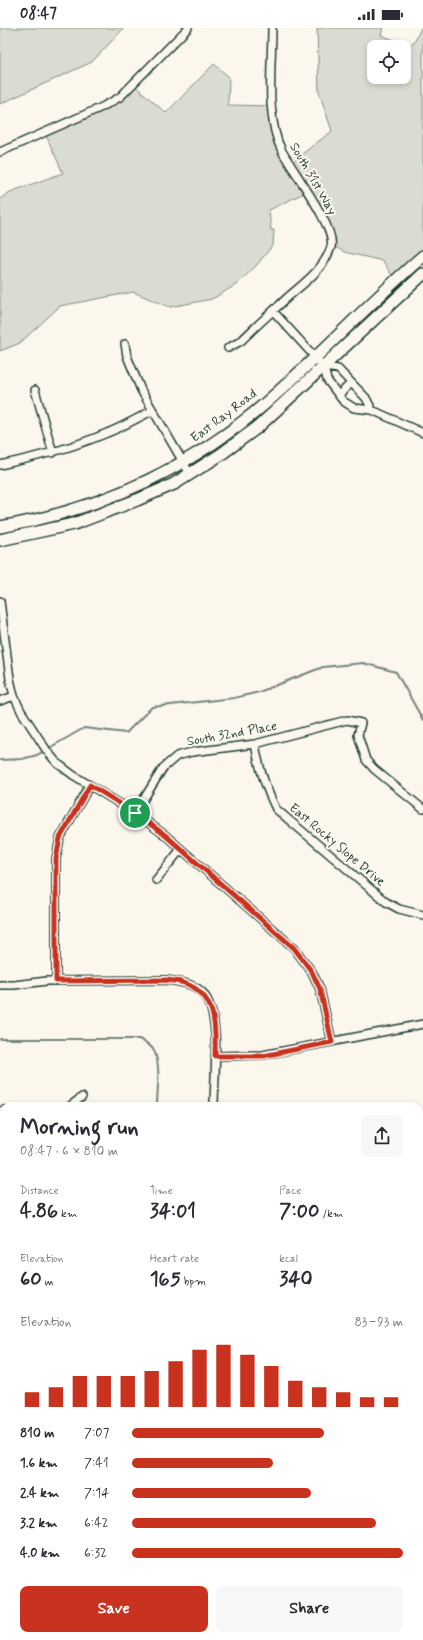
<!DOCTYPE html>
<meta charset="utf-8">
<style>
:root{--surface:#fff;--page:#f7f7f7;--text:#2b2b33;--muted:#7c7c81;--accent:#c8321e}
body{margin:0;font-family:Mynerve,sans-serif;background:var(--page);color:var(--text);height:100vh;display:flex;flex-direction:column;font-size:15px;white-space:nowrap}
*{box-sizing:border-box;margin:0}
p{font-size:13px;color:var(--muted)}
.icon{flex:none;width:22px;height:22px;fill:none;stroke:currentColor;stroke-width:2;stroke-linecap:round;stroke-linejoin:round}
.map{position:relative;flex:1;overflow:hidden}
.panel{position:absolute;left:0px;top:1074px;width:423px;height:538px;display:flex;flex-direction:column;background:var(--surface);border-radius:12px 12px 0 0;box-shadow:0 2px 6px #0003}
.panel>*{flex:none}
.controls{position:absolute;left:367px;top:12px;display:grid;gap:8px}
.controls a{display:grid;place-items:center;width:44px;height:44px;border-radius:8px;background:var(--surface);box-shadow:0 2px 6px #0003;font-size:20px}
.pin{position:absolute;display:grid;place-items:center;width:34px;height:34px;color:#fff;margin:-17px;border:2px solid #fff;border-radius:50%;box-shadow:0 1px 4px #0007}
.round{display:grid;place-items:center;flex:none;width:42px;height:42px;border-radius:8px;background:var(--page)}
.summary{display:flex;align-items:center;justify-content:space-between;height:68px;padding:0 20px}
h1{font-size:22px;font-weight:700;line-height:30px}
.figures{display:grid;grid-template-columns:repeat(3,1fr);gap:6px;height:68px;padding:4px 20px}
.figures div{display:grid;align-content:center}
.figures b{font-size:20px;font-weight:700}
.figures small{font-size:11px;font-weight:400}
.figures p{font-size:11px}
.chart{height:112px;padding:8px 20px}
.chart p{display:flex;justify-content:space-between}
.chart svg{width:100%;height:72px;margin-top:4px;stroke:var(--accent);stroke-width:6}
.action{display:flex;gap:8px;margin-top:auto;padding:8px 20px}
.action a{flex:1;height:46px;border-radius:8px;background:var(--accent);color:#fff;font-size:16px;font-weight:700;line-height:46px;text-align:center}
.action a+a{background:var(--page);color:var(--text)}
ul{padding:0 20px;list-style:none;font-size:13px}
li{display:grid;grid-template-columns:64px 48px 1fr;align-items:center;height:30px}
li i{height:10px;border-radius:5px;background:var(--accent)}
.status{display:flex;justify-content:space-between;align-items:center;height:28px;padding:0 20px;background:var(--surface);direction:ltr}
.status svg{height:11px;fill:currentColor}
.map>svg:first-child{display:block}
.green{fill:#dbdcd1;stroke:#7d8c82;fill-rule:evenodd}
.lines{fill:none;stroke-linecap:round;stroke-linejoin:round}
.stream{stroke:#74847b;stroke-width:2}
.minor-casing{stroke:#1f3d34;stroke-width:10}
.secondary-casing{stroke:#1f3d34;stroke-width:14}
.minor{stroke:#fbf7ec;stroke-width:7}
.secondary{stroke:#fbf7ec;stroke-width:11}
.route-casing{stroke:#fff;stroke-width:8}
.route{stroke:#c8321e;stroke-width:5}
.labels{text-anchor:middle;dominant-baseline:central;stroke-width:4;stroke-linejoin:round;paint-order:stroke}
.street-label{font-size:13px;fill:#1f3d34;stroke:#fbf7ec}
</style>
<div class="status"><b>08:47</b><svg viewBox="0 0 49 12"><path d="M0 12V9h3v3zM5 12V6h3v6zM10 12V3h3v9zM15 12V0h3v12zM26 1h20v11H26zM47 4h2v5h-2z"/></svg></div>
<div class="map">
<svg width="423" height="1612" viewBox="0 0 423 1612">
<rect width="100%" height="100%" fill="#fbf7ec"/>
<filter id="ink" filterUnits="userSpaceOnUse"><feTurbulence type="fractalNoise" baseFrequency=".025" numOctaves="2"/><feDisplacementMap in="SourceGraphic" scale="8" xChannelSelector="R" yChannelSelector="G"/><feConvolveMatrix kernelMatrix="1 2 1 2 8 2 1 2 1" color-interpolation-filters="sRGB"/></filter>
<g filter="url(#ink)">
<path class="green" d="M0,0H124L92,34L0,76Z
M317,0H383L381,7L407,17L414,15L421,0H423V229L393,249L383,233L344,224L332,217L331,207L306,164L269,182L271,202H274L273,217L256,238L236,257L212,271L170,279L133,264L60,278L20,315L0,323V171L10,164L63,145L44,103L102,79L133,56L166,85L214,36L229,49L228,77L272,78V86L290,137L302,126L332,103L319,64ZM374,19H404V49H374Z
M419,1443H423V1612H78L77,1608H419Z"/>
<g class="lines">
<path class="stream" d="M0,732L22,731L37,727L84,700L126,705L152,679L234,670L259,664L323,639L363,635L396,644L423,692
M0,1011H139C145,1014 153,1018 155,1025C161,1041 157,1062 157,1078"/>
<defs>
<path id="minor" d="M0,124L102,79L120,69L188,0
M273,283L324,339L327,352L343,373L354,380L372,382L423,405
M125,316L127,328L141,362L190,446
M228,320L241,313C256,298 272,284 288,269C304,255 324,241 331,219C337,201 292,142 282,123C265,90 272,37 272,0
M324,339L338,341L366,370L372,382
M35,362L53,425
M339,367L351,355
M0,437C37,429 72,420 107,405C123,399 137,390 152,383
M0,573L10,651L14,668L21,683L47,723L57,735L73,747L135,785L165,807L294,920L312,944L320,961L332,1014
M0,673L14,668
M255,716C259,741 265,759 276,781L386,874L399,881L423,887
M135,785L163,740L177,728L192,724L255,716L347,692L361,695L358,707L366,732L374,741L423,781
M156,852L181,821
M56,953V831L60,810L90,757
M0,957H14L47,953L166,952C179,954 194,955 203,965C222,987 214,1049 214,1078
M215,1028L263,1027L423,996
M70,1078L82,1069
M0,1083L4,1082
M0,1168L4,1177
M0,1452L4,1451"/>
<path id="secondary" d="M0,499C95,483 179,446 254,385C313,336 365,278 423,228
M0,512L74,496L137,472L174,456L190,446L220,427L258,399L423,246"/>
</defs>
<use href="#minor" class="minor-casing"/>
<use href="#secondary" class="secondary-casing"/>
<use href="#minor" class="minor"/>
<use href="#secondary" class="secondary"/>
</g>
</g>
<g class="lines" filter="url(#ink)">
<defs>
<path id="route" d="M90,757L135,785L165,807L294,920L312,944L320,961L332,1014L263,1028H215C216,1000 217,966 184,955C179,953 172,953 166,952L56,953V831L60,810Z"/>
</defs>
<use href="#route" class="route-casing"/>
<use href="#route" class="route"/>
</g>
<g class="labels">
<g class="street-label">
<text transform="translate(313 151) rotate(60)">South 31st Way</text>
<text transform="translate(224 388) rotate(-37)">East Ray Road</text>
<text transform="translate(232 706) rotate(-10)">South 32nd Place</text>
<text transform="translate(337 817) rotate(40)">East Rocky Slope Drive</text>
</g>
</g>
</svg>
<div class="controls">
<a><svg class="icon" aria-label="locate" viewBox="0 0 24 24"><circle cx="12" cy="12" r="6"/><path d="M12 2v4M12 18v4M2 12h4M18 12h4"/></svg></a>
</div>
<div class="pin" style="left:135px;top:785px;background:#1e9e55"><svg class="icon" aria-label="arrive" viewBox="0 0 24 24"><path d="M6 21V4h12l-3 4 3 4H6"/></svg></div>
<section class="panel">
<div class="summary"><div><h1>Morning run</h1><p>08:47 · 6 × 810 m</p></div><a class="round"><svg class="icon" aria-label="share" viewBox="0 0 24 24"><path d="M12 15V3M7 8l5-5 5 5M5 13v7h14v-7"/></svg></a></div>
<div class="figures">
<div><p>Distance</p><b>4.86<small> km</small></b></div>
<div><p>Time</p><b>34:01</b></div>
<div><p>Pace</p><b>7:00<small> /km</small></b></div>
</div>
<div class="figures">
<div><p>Elevation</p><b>60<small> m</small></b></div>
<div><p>Heart rate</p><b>165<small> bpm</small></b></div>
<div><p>kcal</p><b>340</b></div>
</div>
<div class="chart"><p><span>Elevation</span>83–93 m</p>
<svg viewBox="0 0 160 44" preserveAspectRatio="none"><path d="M5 44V35M15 44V32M25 44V25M35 44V25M45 44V25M55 44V22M65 44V16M75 44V9M85 44V6M95 44V12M105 44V19M115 44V28M125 44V32M135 44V35M145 44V38M155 44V38"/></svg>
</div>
<ul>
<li><b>810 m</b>7:07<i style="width:71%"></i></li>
<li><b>1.6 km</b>7:41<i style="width:52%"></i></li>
<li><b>2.4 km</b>7:14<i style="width:66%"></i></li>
<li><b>3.2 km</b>6:42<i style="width:90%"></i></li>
<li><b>4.0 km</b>6:32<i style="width:100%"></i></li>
</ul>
<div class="action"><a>Save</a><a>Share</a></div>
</section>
</div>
